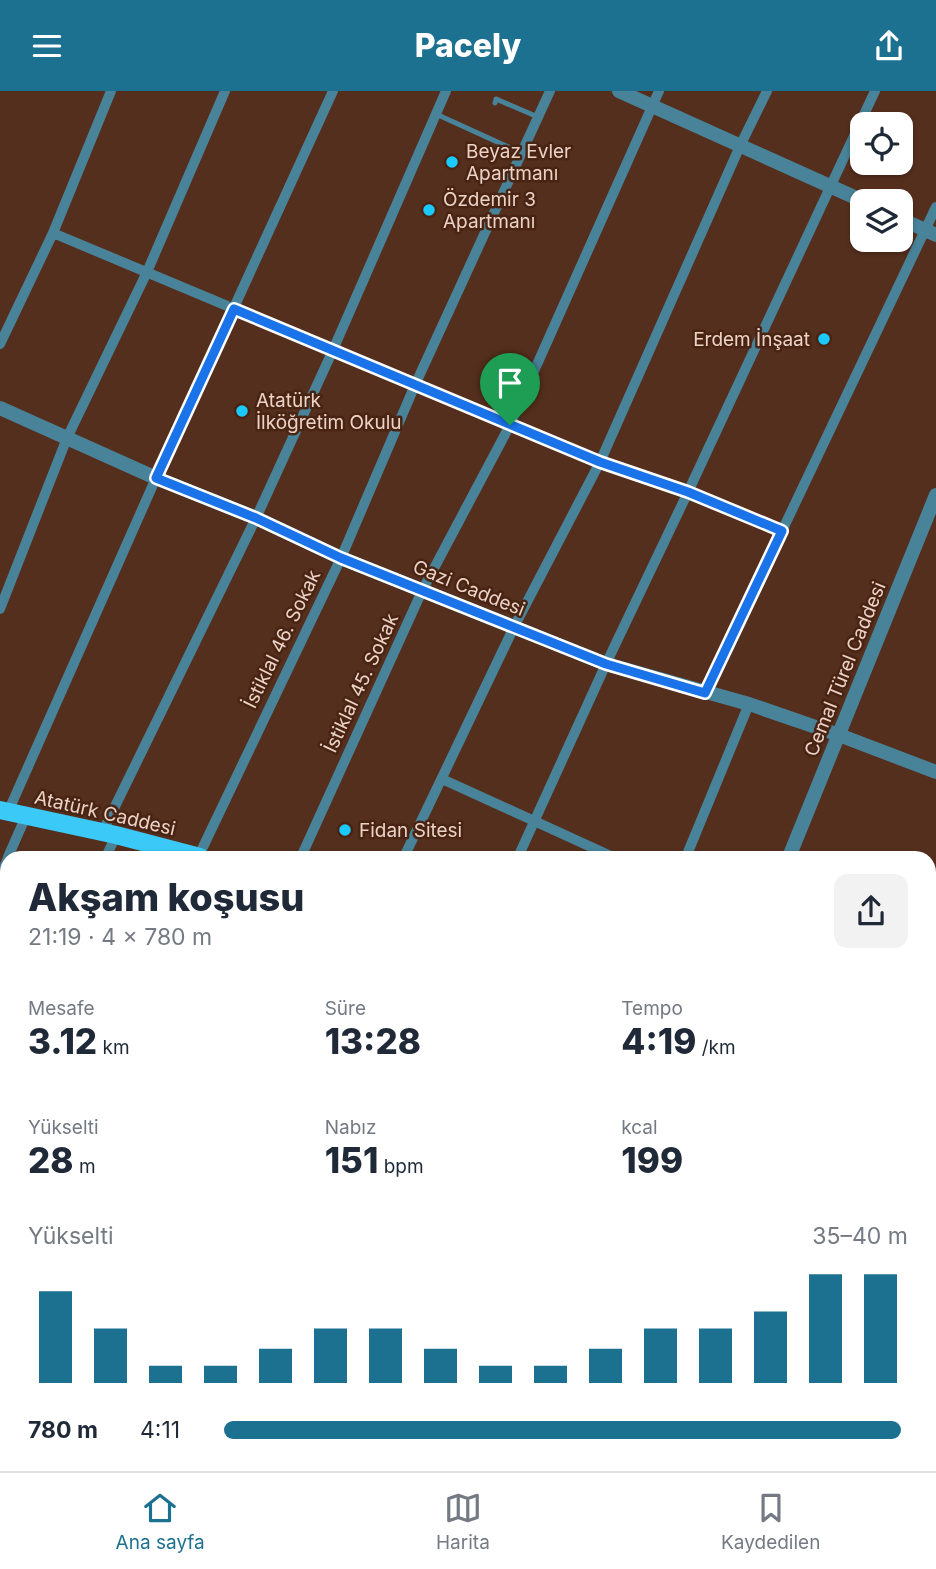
<!DOCTYPE html>
<html lang="tr">
<meta charset="utf-8">
<style>
:root{--surface:#fff;--page:#f2f2f3;--text:#1f2937;--muted:#747a83;--line:#e0e1e3;--accent:#1d7190}
body{margin:0;font-family:Inter,sans-serif;background:var(--page);color:var(--text);height:100vh;display:flex;flex-direction:column;font-size:26px;white-space:nowrap}
*{box-sizing:border-box;margin:0}
p{font-size:23px;color:var(--muted)}
.icon{flex:none;width:38px;height:38px;fill:none;stroke:currentColor;stroke-width:2;stroke-linecap:round;stroke-linejoin:round}
.map{position:relative;flex:1;overflow:hidden}
.panel{position:absolute;left:0px;top:760px;width:936px;height:621px;display:flex;flex-direction:column;background:var(--surface);border-radius:21px 21px 0 0;box-shadow:0 2px 5px #0004}
.panel>*{flex:none}
.tools{position:absolute;left:850px;top:21px;display:grid;gap:14px}
.tools a{display:grid;place-items:center;width:63px;height:63px;border-radius:14px;background:var(--surface);box-shadow:0 2px 5px #0004;font-size:35px}
.pin{position:absolute;display:grid;place-items:center;width:60px;height:60px;color:#fff;margin:-72px -30px;border-radius:50% 50% 50% 0;rotate:-45deg;box-shadow:0 0 7px #0007}
.pin .icon{rotate:45deg}
.round{display:grid;place-items:center;flex:none;width:74px;height:74px;border-radius:14px;background:var(--page)}
.head{display:flex;align-items:center;justify-content:space-between;height:119px;padding:0 28px}
h1{font-size:38px;font-weight:800;line-height:52px}
.stats{display:grid;grid-template-columns:repeat(3,1fr);gap:10px;height:119px;padding:7px 28px}
.stats div{display:grid;align-content:center}
.stats b{font-size:35px;font-weight:800}
.stats small{font-size:19px;font-weight:400}
.stats p{font-size:19px}
.chart{height:196px;padding:14px 28px}
.chart p{display:flex;justify-content:space-between}
.chart svg{width:100%;height:126px;margin-top:7px;stroke:var(--accent);stroke-width:6}
ul{padding:0 28px;list-style:none;font-size:23px}
li{display:grid;grid-template-columns:112px 84px 1fr;align-items:center;height:52px}
li i{height:18px;border-radius:9px;background:var(--accent)}
header{display:flex;justify-content:space-between;align-items:center;height:91px;padding:0 28px;background:var(--accent);color:#fff;font-size:32px;font-weight:800}
.tab-bar{display:flex;justify-content:space-around;align-items:center;height:98px;border-top:2px solid var(--line);background:var(--surface);font-size:19px;color:var(--muted)}
.tab-bar a{display:grid;justify-items:center;gap:4px}
.tab-bar .on{color:var(--accent)}
.map>svg:first-child{display:block}
.lines{fill:none;stroke-linecap:round;stroke-linejoin:round}
.service{stroke:#488399;stroke-width:5}
.minor{stroke:#488399;stroke-width:10}
.tertiary{stroke:#488399;stroke-width:14}
.primary{stroke:#3bc9f8;stroke-width:18}
.route-casing{stroke:#fff;stroke-width:14}
.route{stroke:#1a73e8;stroke-width:9}
.poi-dot{fill:#1acafc;stroke:#4a2413;stroke-width:2.5}
.labels{text-anchor:middle;dominant-baseline:central;stroke-width:5;stroke-linejoin:round;paint-order:stroke}
.poi-label{font-size:19px;fill:#ebd2c7;stroke:#4a2413;text-anchor:start}
.street-label{font-size:19px;fill:#ebd2c7;stroke:#4a2413}
</style>
<header><svg class="icon" aria-label="menu" viewBox="0 0 24 24"><path d="M4 6h16M4 12h16M4 18h16"/></svg>Pacely<svg class="icon" aria-label="share" viewBox="0 0 24 24"><path d="M12 15V3M7 8l5-5 5 5M5 13v7h14v-7"/></svg></header>
<div class="map">
<svg width="936" height="1380" viewBox="0 0 936 1380">
<rect width="100%" height="100%" fill="#552f1d"/>
<g class="lines">
<path class="service" d="M495,12L496,8L538,26
M436,23L515,59"/>
<path class="minor" d="M53,142L600,371L688,401L782,440
M0,253L53,142L111,0
M0,518L67,347L147,181L225,0
M705,602L936,116
M442,688L613,766
M8,721L156,387L333,0
M102,742L256,427L333,259L446,0
M8,766L26,725
M106,766L116,744
M199,766L203,756L341,467L415,294L550,0
M301,766L422,500L510,334L659,0
M404,766L514,536L600,371L740,55L767,0
M518,766L606,573L688,401L875,0
M686,766L749,613
M0,786L7,769
M929,816L936,802
M0,1030L7,1013
M0,1253L7,1236
M929,1345L936,1331
M929,1357L936,1361
M231,1374L232,1380
M351,1374L352,1380
M476,1374L477,1380
M41,1380L44,1374
M132,1380L135,1374
M147,1380L177,1374
M675,1380L678,1374
M913,1380L916,1374"/>
<path class="tertiary" d="M619,0L863,110
M901,128L936,144
M0,317L156,387L256,427L341,467L606,573L749,613L839,644L936,681
M789,766L936,404
M696,1374L707,1380"/>
<path class="primary" d="M0,719L116,744L200,766
M929,1163L936,1169"/>
</g>
<g class="lines">
<defs>
<path id="route" d="M234,218L600,371L688,401L782,440L705,602L606,573L341,467L256,427L156,387Z"/>
</defs>
<use href="#route" class="route-casing"/>
<use href="#route" class="route"/>
</g>
<g class="poi-dot">
<circle cx="452" cy="71" r="7"/>
<circle cx="429" cy="119" r="7"/>
<circle cx="824" cy="248" r="7"/>
<circle cx="242" cy="320" r="7"/>
<circle cx="345" cy="739" r="7"/>
</g>
<g class="labels">
<g class="poi-label">
<text x="466" y="60">Beyaz Evler<tspan x="466" dy="22">Apartmanı</tspan></text>
<text x="443" y="108">Özdemir 3<tspan x="443" dy="22">Apartmanı</tspan></text>
<text x="810" y="248" text-anchor="end">Erdem İnşaat</text>
<text x="256" y="309">Atatürk<tspan x="256" dy="22">İlköğretim Okulu</tspan></text>
<text x="359" y="739">Fidan Sitesi</text>
</g>
<g class="street-label">
<text transform="translate(469 497) rotate(22)">Gazi Caddesi</text>
<text transform="translate(282 548) rotate(-64)">İstiklal 46. Sokak</text>
<text transform="translate(845 578) rotate(-68)">Cemal Türel Caddesi</text>
<text transform="translate(361 592) rotate(-65)">İstiklal 45. Sokak</text>
<text transform="translate(105 722) rotate(13)">Atatürk Caddesi</text>
</g>
</g>
</svg>
<div class="tools">
<a><svg class="icon" aria-label="locate" viewBox="0 0 24 24"><circle cx="12" cy="12" r="6"/><path d="M12 2v4M12 18v4M2 12h4M18 12h4"/></svg></a>
<a><svg class="icon" aria-label="layers" viewBox="0 0 24 24"><path d="M12 4l9 5-9 5-9-5zM3 14l9 5 9-5"/></svg></a>
</div>
<div class="pin" style="left:510px;top:334px;background:#1e9e55"><svg class="icon" aria-label="arrive" viewBox="0 0 24 24"><path d="M6 21V4h12l-3 4 3 4H6"/></svg></div>
<section class="panel">
<div class="head"><div><h1>Akşam koşusu</h1><p>21:19 · 4 × 780 m</p></div><a class="round"><svg class="icon" aria-label="share" viewBox="0 0 24 24"><path d="M12 15V3M7 8l5-5 5 5M5 13v7h14v-7"/></svg></a></div>
<div class="stats">
<div><p>Mesafe</p><b>3.12<small> km</small></b></div>
<div><p>Süre</p><b>13:28</b></div>
<div><p>Tempo</p><b>4:19<small> /km</small></b></div>
</div>
<div class="stats">
<div><p>Yükselti</p><b>28<small> m</small></b></div>
<div><p>Nabız</p><b>151<small> bpm</small></b></div>
<div><p>kcal</p><b>199</b></div>
</div>
<div class="chart"><p><span>Yükselti</span>35–40 m</p>
<svg viewBox="0 0 160 44" preserveAspectRatio="none"><path d="M5 44V12M15 44V25M25 44V38M35 44V38M45 44V32M55 44V25M65 44V25M75 44V32M85 44V38M95 44V38M105 44V32M115 44V25M125 44V25M135 44V19M145 44V6M155 44V6"/></svg>
</div>
<ul>
<li><b>780 m</b>4:11<i style="width:99%"></i></li>
</ul>
</section>
</div>
<nav class="tab-bar">
<a class="on"><svg class="icon" aria-label="home" viewBox="0 0 24 24"><path d="M3 11l9-7 9 7M6 9v11h12V9"/></svg>Ana sayfa</a>
<a><svg class="icon" aria-label="map" viewBox="0 0 24 24"><path d="M3 6l6-2 6 2 6-2v14l-6 2-6-2-6 2zM9 4v14M15 6v14"/></svg>Harita</a>
<a><svg class="icon" aria-label="saved" viewBox="0 0 24 24"><path d="M7 4h10v16l-5-4-5 4z"/></svg>Kaydedilen</a>
</nav>
